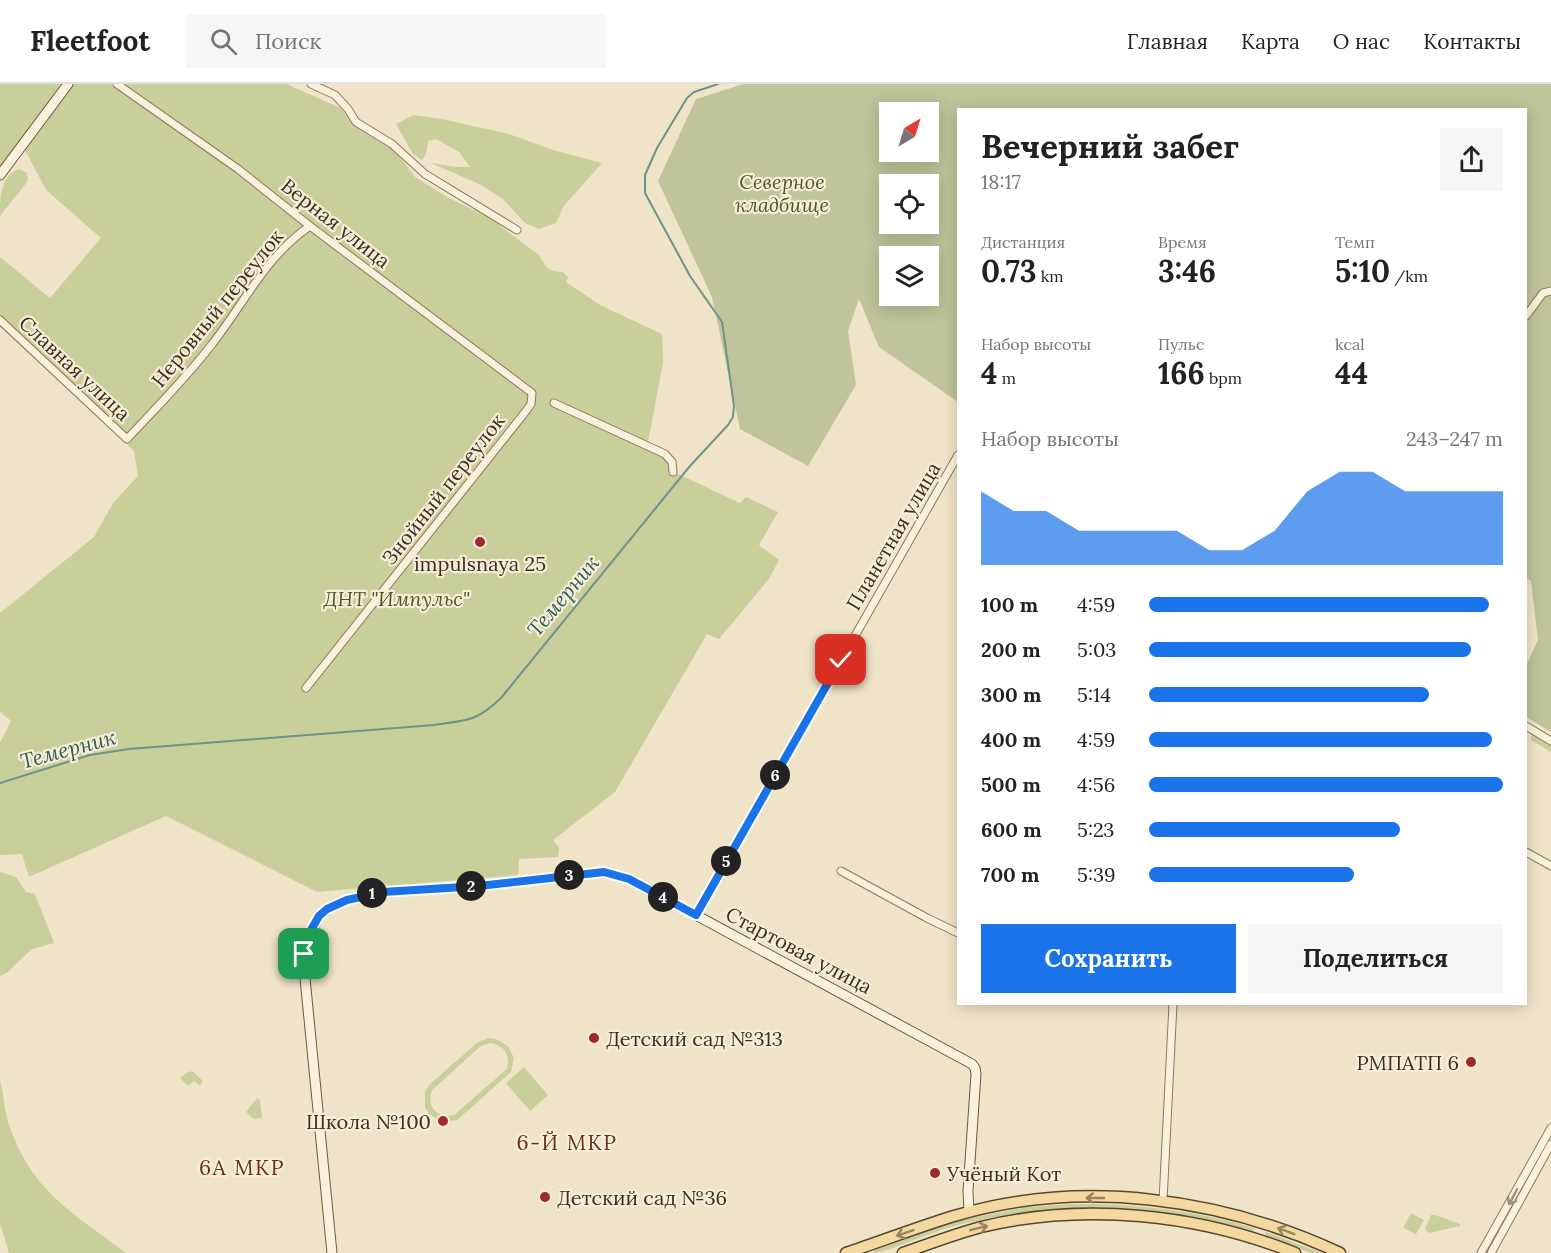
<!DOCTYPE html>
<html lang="ru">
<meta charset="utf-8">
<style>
:root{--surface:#fff;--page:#f6f6f6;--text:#222;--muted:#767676;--line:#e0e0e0;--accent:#1a73e8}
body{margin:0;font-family:Lora,serif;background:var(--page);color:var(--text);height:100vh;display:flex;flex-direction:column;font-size:22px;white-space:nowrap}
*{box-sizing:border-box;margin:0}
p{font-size:20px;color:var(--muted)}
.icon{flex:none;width:33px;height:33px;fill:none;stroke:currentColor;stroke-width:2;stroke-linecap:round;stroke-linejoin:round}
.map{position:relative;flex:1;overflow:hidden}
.panel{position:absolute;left:957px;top:24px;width:570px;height:897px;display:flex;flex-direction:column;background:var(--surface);border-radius:0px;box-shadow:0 3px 15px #0003}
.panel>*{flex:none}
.needle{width:39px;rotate:38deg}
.fabs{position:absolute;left:879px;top:18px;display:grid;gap:12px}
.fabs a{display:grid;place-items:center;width:60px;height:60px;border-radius:0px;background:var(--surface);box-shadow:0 3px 15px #0003;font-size:30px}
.pin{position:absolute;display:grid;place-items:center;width:51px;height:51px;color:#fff;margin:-26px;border-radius:12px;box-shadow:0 3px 9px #0006}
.km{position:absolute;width:30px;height:30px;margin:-15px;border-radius:50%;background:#222;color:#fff;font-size:16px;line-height:30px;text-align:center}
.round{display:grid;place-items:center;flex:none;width:63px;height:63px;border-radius:0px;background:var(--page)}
.head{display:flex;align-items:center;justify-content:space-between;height:102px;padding:0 24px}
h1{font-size:33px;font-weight:700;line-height:45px}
.metrics{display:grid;grid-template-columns:repeat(3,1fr);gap:9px;height:102px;padding:6px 24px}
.metrics div{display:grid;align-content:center}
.metrics b{font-size:30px;font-weight:700}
.metrics small{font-size:16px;font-weight:400}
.metrics p{font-size:16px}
.chart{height:168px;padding:12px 24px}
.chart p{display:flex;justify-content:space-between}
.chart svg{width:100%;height:108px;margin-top:6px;fill:var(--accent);opacity:.7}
.action{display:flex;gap:12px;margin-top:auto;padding:12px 24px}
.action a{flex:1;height:69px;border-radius:0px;background:var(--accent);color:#fff;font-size:24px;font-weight:700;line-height:69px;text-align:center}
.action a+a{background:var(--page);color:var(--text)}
ul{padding:0 24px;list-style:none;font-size:20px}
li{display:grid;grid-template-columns:96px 72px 1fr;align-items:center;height:45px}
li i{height:15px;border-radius:8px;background:var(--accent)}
header{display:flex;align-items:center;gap:36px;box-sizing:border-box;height:84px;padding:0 30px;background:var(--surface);border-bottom:2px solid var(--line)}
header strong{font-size:28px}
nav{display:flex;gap:33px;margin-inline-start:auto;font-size:21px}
.search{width:420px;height:54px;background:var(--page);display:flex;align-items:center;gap:15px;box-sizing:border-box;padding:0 21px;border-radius:0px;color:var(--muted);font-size:22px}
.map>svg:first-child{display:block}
.green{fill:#c9cf9b;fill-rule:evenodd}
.cemetery{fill:#bfc49a;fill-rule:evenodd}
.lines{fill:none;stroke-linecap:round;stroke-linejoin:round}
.stream{stroke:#6f938a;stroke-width:2}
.street-casing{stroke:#8d765c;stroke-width:9}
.secondary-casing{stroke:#6f573f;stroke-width:11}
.primary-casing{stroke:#5b4430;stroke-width:13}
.street{stroke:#faf1dc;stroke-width:7}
.secondary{stroke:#faf1dc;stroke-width:9}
.primary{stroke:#f3d9a0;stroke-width:10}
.oneway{stroke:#9c907e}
.oneway2{stroke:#988460}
.route-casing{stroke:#fff;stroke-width:12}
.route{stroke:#1a73e8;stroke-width:8}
.poi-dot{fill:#9e2a2b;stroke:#f7eed8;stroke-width:2}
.labels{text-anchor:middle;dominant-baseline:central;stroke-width:4.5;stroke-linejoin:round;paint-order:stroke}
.park-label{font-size:20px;font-style:italic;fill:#4d5a26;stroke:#f7eed8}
.street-label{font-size:20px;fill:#3d2e20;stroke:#f7eed8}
.poi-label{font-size:20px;fill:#3d2e20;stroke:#f7eed8;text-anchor:start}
.water-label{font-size:21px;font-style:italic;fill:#2f5d5a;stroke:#f7eed8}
.neighbourhood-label{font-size:21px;letter-spacing:1.5px;fill:#6b2e1e;stroke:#f7eed8}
</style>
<header>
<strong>Fleetfoot</strong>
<div class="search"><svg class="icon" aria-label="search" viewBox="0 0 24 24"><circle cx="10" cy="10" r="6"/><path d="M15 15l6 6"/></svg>Поиск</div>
<nav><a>Главная</a><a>Карта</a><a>О нас</a><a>Контакты</a></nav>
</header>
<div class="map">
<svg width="1551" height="1169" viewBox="0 0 1551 1169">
<rect width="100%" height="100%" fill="#f0e4c8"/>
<path class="green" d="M0,0H61L0,83Z
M69,0H286L341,24L355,42L396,68L415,93L447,113L490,134L540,172C545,184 550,188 563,188L568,193L566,198L600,221L662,250L663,278L647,364L672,379L676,389L740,419L746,413L778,428L759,461L779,476L769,495L719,555L707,550L615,708L553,756L559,763L558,773L519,775L518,791L317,808L166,732L29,793L22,770L0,771V659L11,637L0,628V529L94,453L113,419L138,392L134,367L0,243V173L50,214L101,154L46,106L24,64Z
M414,31L442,35L509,50L553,66L602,79L563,123L556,139L539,145L525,139L503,115L479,100L431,79L457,83H470L459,68L436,55L428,57L426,70L422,76L413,70L396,40Z
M19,85L27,89L28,94L27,98L0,132C0,114 0,92 19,85Z
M1532,648L1551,658V668L1531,656Z
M0,788L16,793L26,808L35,810L54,859L32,865L8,888L0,892Z
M489,954L496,955L508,962L514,974L511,988L457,1036L442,1038L429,1030L425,1023V1008L429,1001L478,958ZM490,959C504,961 511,971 507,985L454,1031C438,1036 424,1021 433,1005L481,962Z
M524,983L548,1011L530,1027L506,999Z
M192,987L203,997L200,1002L194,997L188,1002L180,994L186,989Z
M0,996C4,1011 4,1026 9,1041C32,1108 73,1129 126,1169H9L0,1139Z
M257,1014L260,1016L262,1034L254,1035L246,1028Z
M1073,1120C1135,1119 1194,1126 1254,1144L1253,1148C1158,1120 1062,1116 966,1139C944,1144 922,1153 901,1161C892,1164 883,1168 874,1169V1166L956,1137L980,1132L1028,1123Z
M1411,1129L1424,1136L1416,1150L1403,1144Z
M1431,1131H1435L1460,1140V1142L1429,1149L1425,1145Z
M1266,1148L1322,1169H1311L1265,1152Z"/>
<path class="cemetery" d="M744,0H1551V648L1526,633V582L1538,556L1531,497L1526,494V26H958V318L879,263L859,215L848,247L856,301L808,382L740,345L712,213L658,97L696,15ZM890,28H928V68H890ZM890,100H928V140H890ZM890,172H928V212H890Z"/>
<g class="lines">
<path class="stream" d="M0,699L90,671L129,665L434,641C467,636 476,638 501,614L690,382L728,341L733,333L734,322L722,238L690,192L645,109V91L657,64L687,14L694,8L718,0"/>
<defs>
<path id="street" d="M117,0L238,85L310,142L532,309L531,320L526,327L306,604
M311,0L335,11L348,25L356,38L392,60L425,90L517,146
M1526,232L1543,209L1551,207
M0,236L127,355C156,324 187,293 213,259C244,219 267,171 310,142
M554,319L665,370L672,378L673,388
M1526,642L1551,657
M1526,768L1551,782
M841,787L927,834L958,849
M696,831L958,371
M1163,1117L1173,920
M1481,1169L1551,1044
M1491,1169L1551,1060"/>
<path id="secondary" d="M0,91L68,0
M332,1169L304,884L306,858L319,832L327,825L347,816L383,808L479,802L604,788L629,795L972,980L975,984L976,990L968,1107L969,1128"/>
<path id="primary" d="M846,1169C882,1157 918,1143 954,1132C1081,1094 1222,1114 1340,1169
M903,1169C929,1160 955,1150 981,1143C1084,1118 1198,1130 1295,1169"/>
</defs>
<use href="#street" class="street-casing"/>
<use href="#secondary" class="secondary-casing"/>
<use href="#primary" class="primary-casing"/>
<use href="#street" class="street"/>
<use href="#secondary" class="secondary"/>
<use href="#primary" class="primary"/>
</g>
<defs><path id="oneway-shaft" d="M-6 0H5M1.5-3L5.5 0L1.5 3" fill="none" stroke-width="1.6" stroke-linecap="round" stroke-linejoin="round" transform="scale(1.5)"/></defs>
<use class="oneway" href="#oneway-shaft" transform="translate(1513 1113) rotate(118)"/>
<g class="oneway2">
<use href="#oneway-shaft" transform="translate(1095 1114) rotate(180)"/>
<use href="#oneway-shaft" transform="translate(979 1144) rotate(-14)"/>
<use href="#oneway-shaft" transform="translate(1286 1147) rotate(-160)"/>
<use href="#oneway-shaft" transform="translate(905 1149) rotate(161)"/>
</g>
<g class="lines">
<defs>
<path id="route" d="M304,870L311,846L319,832L327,825L347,816L383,808L479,802L604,788L629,795L696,831L841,576"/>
</defs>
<use href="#route" class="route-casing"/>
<use href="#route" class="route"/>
</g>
<g class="poi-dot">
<circle cx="480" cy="458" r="6"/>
<circle cx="594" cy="954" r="6"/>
<circle cx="1471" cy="978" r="6"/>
<circle cx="443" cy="1037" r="6"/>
<circle cx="935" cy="1089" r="6"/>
<circle cx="545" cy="1113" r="6"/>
</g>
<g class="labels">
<g class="park-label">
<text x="782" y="97">Северное<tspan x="782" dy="23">кладбище</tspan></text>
<text x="397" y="514">ДНТ "Импульс"</text>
</g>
<g class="street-label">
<text transform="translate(336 139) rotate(38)">Верная улица</text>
<text transform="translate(217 224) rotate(-51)">Неровный переулок</text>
<text transform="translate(75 284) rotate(43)">Славная улица</text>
<text transform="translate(443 405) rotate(-52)">Знойный переулок</text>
<text transform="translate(893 452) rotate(-60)">Планетная улица</text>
<text transform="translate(799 866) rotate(28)">Стартовая улица</text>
</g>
<g class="poi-label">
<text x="480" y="479" text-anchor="middle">impulsnaya 25</text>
<text x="606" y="954">Детский сад №313</text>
<text x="1459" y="978" text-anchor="end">РМПАТП 6</text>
<text x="431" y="1037" text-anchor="end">Школа №100</text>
<text x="947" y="1089">Учёный Кот</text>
<text x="557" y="1113">Детский сад №36</text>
</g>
<g class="water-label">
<text transform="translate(563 512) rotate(-50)">Темерник</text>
<text transform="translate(68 665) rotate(-15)">Темерник</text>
</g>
<g class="neighbourhood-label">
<text x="567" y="1058">6-Й МКР</text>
<text x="242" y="1083">6А МКР</text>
</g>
</g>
</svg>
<div class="fabs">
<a><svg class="needle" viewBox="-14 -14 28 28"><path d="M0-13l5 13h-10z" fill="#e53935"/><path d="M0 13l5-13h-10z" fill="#767676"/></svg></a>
<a><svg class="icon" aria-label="locate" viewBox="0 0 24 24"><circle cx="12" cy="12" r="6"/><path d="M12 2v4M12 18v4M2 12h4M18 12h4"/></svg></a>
<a><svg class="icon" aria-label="layers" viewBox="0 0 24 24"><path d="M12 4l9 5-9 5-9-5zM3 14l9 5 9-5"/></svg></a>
</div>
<div class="pin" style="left:304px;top:870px;background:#1e9e55"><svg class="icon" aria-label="arrive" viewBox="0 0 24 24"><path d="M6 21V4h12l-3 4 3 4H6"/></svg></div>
<div class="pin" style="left:841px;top:576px;background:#d93025"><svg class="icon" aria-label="check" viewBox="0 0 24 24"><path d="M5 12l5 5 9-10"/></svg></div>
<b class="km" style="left:372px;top:809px">1</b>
<b class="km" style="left:471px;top:802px">2</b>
<b class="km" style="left:569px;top:791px">3</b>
<b class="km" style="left:663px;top:813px">4</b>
<b class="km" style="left:726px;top:777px">5</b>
<b class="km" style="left:775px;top:691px">6</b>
<section class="panel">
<div class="head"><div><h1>Вечерний забег</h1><p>18:17</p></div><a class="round"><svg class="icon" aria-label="share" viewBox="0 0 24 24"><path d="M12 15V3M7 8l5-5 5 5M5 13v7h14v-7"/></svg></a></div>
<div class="metrics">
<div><p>Дистанция</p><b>0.73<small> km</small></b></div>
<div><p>Время</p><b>3:46</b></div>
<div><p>Темп</p><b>5:10<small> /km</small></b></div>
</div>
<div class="metrics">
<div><p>Набор высоты</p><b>4<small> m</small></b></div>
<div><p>Пульс</p><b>166<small> bpm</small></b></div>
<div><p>kcal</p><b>44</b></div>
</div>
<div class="chart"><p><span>Набор высоты</span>243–247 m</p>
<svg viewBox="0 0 160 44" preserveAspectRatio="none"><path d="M0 44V14L10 22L20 22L30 30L40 30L50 30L60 30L70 38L80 38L90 30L100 14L110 6L120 6L130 14L140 14L150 14L160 14V44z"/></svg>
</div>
<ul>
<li><b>100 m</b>4:59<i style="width:96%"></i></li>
<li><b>200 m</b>5:03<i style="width:91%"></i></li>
<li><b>300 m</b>5:14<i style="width:79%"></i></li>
<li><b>400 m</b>4:59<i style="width:97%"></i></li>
<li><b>500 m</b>4:56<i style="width:100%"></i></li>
<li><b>600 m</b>5:23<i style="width:71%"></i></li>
<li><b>700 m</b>5:39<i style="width:58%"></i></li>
</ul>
<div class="action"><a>Сохранить</a><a>Поделиться</a></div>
</section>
</div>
